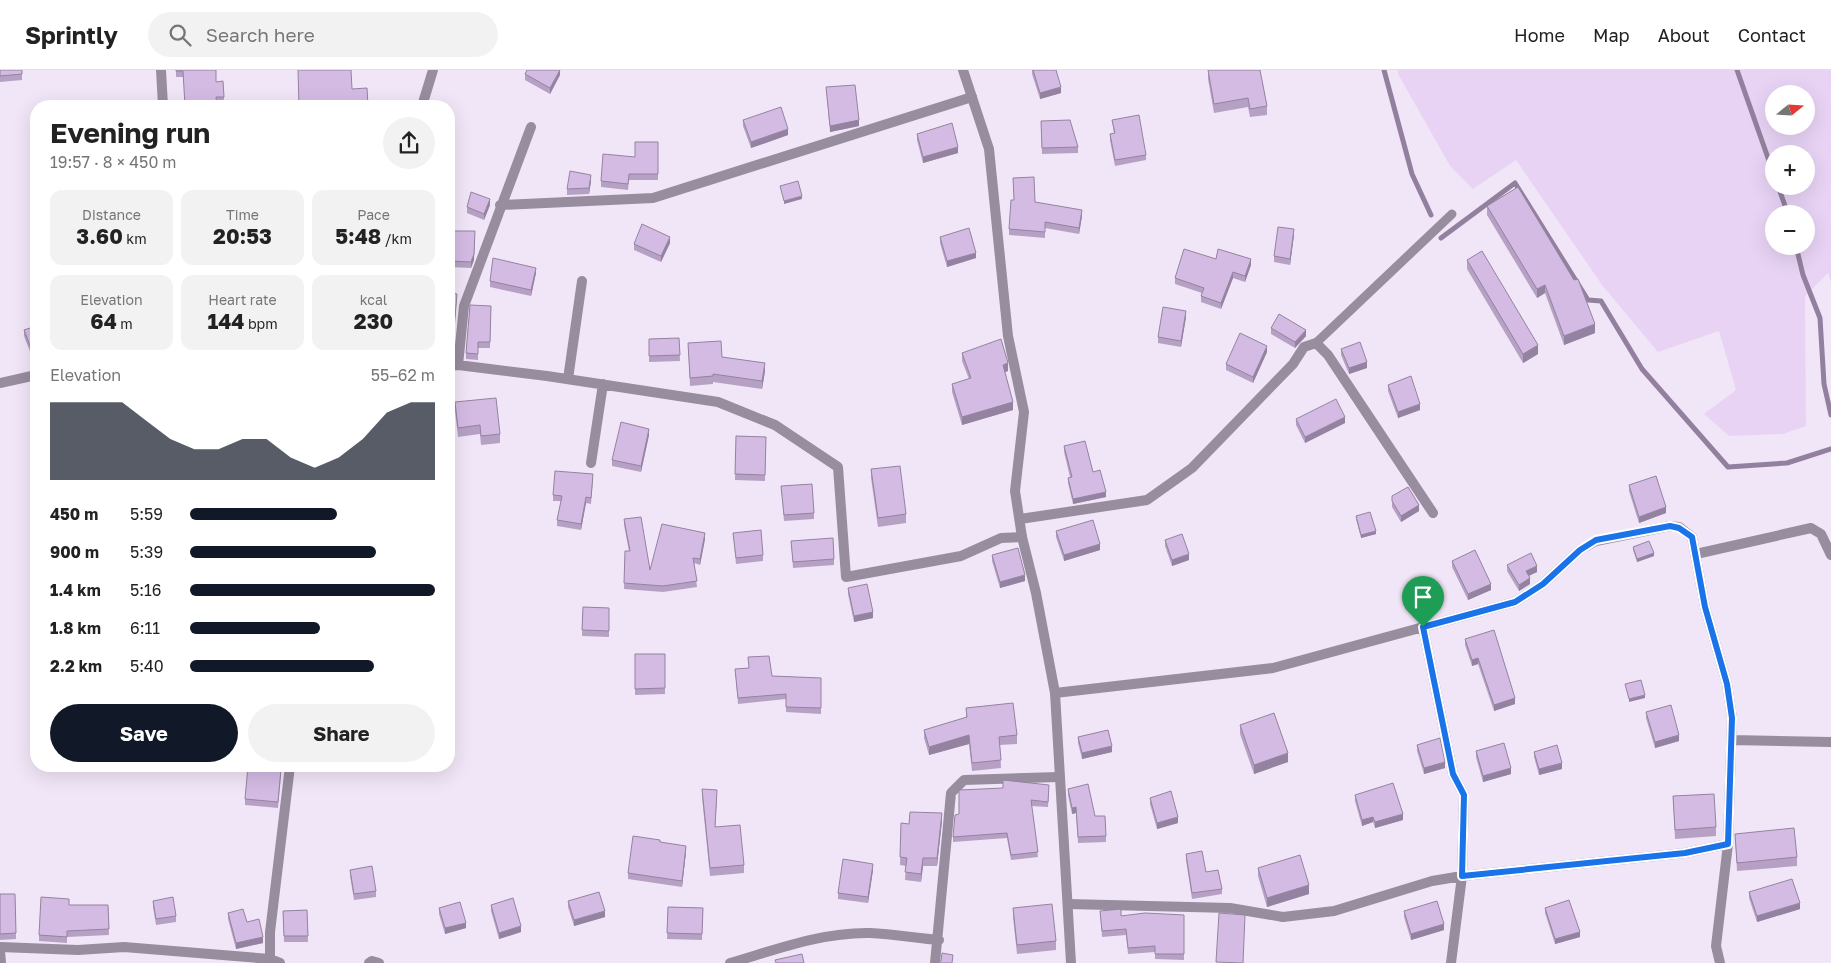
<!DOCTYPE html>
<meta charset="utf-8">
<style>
:root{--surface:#fff;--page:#f2f2f2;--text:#222;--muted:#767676;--line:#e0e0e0;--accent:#111827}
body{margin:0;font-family:"Golos Text",sans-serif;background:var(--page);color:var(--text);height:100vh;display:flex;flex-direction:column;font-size:19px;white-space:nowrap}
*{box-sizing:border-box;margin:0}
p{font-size:16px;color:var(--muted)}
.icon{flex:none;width:28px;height:28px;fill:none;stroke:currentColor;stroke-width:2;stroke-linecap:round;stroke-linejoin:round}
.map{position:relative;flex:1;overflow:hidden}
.side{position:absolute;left:30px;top:30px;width:425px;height:672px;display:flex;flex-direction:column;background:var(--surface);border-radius:20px;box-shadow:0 5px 20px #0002}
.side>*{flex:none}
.needle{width:32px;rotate:72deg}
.buttons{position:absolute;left:1765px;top:15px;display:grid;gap:10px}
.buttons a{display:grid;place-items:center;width:50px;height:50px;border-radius:50%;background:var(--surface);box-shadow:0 5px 20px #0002;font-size:25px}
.pin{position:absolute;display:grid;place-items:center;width:42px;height:42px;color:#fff;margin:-51px -21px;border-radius:50% 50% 50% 0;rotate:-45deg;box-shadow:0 0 5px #0007}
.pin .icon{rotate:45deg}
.round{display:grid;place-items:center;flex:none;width:52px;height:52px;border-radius:26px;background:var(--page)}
.head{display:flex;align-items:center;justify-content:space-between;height:85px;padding:0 20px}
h1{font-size:28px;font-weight:700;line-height:38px}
.figures{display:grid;grid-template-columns:repeat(3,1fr);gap:8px;height:85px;padding:5px 20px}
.figures div{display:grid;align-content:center;border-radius:12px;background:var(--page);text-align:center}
.figures b{font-size:21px;font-weight:700}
.figures small{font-size:14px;font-weight:400}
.figures p{font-size:14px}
.chart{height:140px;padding:10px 20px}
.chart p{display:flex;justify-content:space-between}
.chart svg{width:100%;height:90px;margin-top:5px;fill:var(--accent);opacity:.7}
.cta{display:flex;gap:10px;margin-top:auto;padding:10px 20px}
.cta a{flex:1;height:58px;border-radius:30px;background:var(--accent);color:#fff;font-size:20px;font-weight:700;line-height:58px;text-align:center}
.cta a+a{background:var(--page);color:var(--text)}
ul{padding:0 20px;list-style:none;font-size:16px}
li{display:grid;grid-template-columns:80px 60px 1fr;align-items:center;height:38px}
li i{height:12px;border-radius:6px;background:var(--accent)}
header{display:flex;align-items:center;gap:30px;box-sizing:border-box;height:70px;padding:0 25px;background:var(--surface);border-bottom:1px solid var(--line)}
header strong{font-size:24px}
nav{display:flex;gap:28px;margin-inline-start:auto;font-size:18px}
.search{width:350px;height:45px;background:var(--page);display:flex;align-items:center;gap:12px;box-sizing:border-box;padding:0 18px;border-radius:28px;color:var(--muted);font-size:19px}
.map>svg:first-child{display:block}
.green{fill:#e8d3f5;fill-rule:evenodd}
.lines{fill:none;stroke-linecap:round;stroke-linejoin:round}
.stream{stroke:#93809e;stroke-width:5}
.service{stroke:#988d9f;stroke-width:9}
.minor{stroke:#988d9f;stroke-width:10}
.tertiary{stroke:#988d9f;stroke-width:10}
.wall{fill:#b6a1c4}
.shaded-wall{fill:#9483a0}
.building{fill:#d4bbe4;stroke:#9483a0}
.route-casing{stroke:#fff;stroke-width:10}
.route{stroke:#1a73e8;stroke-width:6}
</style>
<header>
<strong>Sprintly</strong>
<div class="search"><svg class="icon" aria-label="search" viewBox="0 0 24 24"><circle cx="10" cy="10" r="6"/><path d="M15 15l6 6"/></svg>Search here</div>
<nav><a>Home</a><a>Map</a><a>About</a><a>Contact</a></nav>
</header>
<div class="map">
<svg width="1831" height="893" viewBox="0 0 1831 893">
<rect width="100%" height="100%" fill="#f1e6f7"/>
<path class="green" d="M1398,0H1831V212L1828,203L1805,226L1806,356L1783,364L1729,366L1704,344L1736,320L1719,261L1658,282L1602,215L1516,90L1473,119L1450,96L1398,4ZM1774,24H1806V56H1774ZM1774,84H1806V116H1774ZM1774,144H1806V176H1774Z"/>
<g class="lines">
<path class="stream" d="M1384,0L1412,104L1431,145
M1737,0L1774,105
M1778,116L1788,144
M1441,168L1515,113L1588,230L1601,231L1642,299L1728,397L1787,393L1831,379
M1796,176L1803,205L1820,248L1824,314L1831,345"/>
<path class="service" d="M1316,273L1452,144"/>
<path class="minor" d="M161,0L163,36
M422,36L433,0
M500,135L653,128L972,27
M458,295L464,236L531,57
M449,296L458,295L547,306L718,332L775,355L838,397L846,507L961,486L1001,468L1022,467
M568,309L582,211
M0,313L36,305
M591,393L603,314
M1020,449L1147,430L1192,398L1293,294L1304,277L1316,273L1328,285L1433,443
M1696,484L1811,458L1821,464L1831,485
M1423,557L1453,704L1464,725L1462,806L1451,893
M1055,623L1273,598L1515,532L1543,514L1580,480L1596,471L1670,456L1679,457L1692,467L1705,537L1727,614L1732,648L1728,774L1716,876L1720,893
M1732,670L1831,672
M1068,834L1230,838L1283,847L1334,841L1432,811L1462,806L1685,783L1728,774
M0,877L78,880L124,877L270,889L280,893
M0,881L1,893
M270,889V862L290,696
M369,893L372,891L379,893
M730,893C775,880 822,862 870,863C893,864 916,868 939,870
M935,893L951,723L964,710L1059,707"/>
<path class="tertiary" d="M963,0L989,79L1008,266L1024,342L1015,421L1022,467L1036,523L1055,623L1071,893"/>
</g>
<path class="wall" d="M0,0H22V10L0,12Z
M176,0H216V12L224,27V33H217L183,7H176Z
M560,0V5L550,24L525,10V4Z
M1032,0H1056L1061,23L1040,29L1032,4Z
M1208,0L1267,36V45L1250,47L1248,37L1214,43L1208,9Z
M826,17L859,56L830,62Z
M743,50L788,65L751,78L743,56Z
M1112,50L1146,85V90L1115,96L1110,70V64H1114Z
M1041,51L1078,77V83L1042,84Z
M917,64L958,83L923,93L917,70Z
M658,72V110H629L628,120L601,117V111L635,87Z
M591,111L589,124L567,125V119Z
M1035,132L1082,146L1079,164L1045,158V168L1009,165V159Z
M490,135L484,150L467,143V137Z
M1487,136L1595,263L1564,275L1545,223L1537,228L1487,145Z
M449,161L474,190L471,198L449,197Z
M1294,165L1290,195L1274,192V186Z
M940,167L976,188L947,197L940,173Z
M670,173L661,192L634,180V174Z
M1467,190L1538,284L1523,293L1467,199Z
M1251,195L1245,212L1233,208L1221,239L1201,232V226L1202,223L1175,214V208Z
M536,203L531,226L490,217V211Z
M491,236L490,278H478V290L466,289V283Z
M1186,247L1181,277L1158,273V267Z
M36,256V283L31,284L24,266V260Z
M1271,258L1306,266L1295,278L1271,264Z
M679,268L680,291L649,292V269Z
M688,273L722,287L765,301L762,319L713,312V314L690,316Z
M1341,279L1367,298L1349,304L1341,285Z
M1267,282L1253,313L1226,300V294Z
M962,283L1008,301L1005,302L1013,340L962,355L952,322V314L969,309L962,291Z
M1388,315L1420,340L1398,348L1388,321Z
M455,332L500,364V373L481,375L480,364L458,367L455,341Z
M1296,349L1345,353L1305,373L1296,355Z
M649,365L641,402L612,396V390Z
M736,366L766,367L765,411L735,410Z
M1064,376L1093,402L1106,427L1073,434L1068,413V408L1070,407L1064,382Z
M871,399L906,444V453L878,457L871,408Z
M593,410L591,434L586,433L581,460L557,456V450L561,431H553V425Z
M1629,415L1666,443L1639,453L1629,421Z
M781,416L814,443V449L784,451Z
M1392,426L1419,441L1401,452L1392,437Z
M1356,446L1376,464L1361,468L1356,449Z
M624,449L650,500L705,469L700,495L694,493L697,517L663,522L624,519L625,481H629L624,455Z
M1056,461L1100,480L1064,491L1056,467Z
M733,463L763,485V491L736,494Z
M1165,470L1189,490L1172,496L1165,476Z
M791,471L834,489V495L793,498Z
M1633,477L1654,486L1637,492L1633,480Z
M992,485L1025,511L1000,518L992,491Z
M1452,491L1491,520L1468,530L1452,497Z
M1507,495L1537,502L1529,506L1530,514L1519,521L1507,501Z
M848,518L873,548L854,552L848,524Z
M583,537L609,538V567L582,566Z
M1465,569L1515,634L1494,641L1478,594L1472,596L1465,575Z
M635,584H665V624L635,625Z
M735,599L772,606L821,608V644L786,642V629L738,634Z
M966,638L1017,665V674L1000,675L1001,698L972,701L969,674L929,685L924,668V660L966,648Z
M1646,642L1679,671L1655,678L1646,648Z
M1240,655L1288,692L1254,704L1240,664Z
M1078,667L1112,682L1082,689L1078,673Z
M1417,675L1445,698L1424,704L1417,681Z
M1476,681L1511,704L1483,712L1476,687Z
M1534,682L1562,699L1539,705L1534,687Z
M281,705L278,738L245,735V729Z
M1003,718L1049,721L1048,737L1031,736L1038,787L1011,790L1007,768L953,772V767L959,744Z
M702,719L717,728L715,757L744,795V803L710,806L702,727Z
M1068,719L1106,766V772L1078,773L1076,743L1072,744L1068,725Z
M1355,725L1403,750L1375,758L1373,752L1362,756L1355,731Z
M1673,726L1716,757V766L1675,769Z
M1150,728L1178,753L1157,759L1150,734Z
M942,751L937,796H923L921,812L905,810L906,796L900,795L901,753L909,754Z
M1735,764L1797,787V796L1737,801Z
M686,782L682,817L628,809V803Z
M1186,784L1206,802L1222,819V824L1192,829L1186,790Z
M1258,798L1309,824L1267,837L1258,806Z
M350,800L376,821V827L354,830L350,806Z
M873,800L868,833L838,829V823Z
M1749,822L1800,839L1757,852L1749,828Z
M0,824H15L16,869L0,870Z
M153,831L176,846V852L156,855L153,837Z
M568,831L605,847L574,856L568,837Z
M69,835H108L109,865L67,867V873L39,871V865Z
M491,835L521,862L499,869L491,841Z
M668,837L703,838L702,870L667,869Z
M439,838L466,858L445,864L439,844Z
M1013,838L1056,871V880L1017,884L1013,847Z
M1545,838L1580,867L1555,874L1545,843Z
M307,840L308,872H284L283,841Z
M1100,841L1121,846L1184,845V890L1155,889V882L1128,884L1126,865L1102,867Z
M1404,841L1444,860L1411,870L1404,847Z
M228,843L247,852L263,873L236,879L228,849Z"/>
<path class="shaded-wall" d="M560,0V5L550,24V18Z
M1061,17V23L1040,29V23Z
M859,50V56L830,62V56Z
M788,59V65L751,78V72Z
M958,77V83L923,93V87Z
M591,105V111L589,124V118Z
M802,126V129L784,134V131Z
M490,129V135L484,150V144Z
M1082,140V146L1079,164V158Z
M1294,159V165L1290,195V189Z
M475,161L474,190L471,198V192Z
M670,167V173L661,192V186Z
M976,183V188L947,197V191Z
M1251,189V195L1245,212V206Z
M536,198V203L531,226V220Z
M1233,202V208L1221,239V233Z
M1545,215V223L1537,228V219Z
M457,224L452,289L449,290V284Z
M1186,241V247L1181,277V271Z
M1595,254V263L1564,275V266Z
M1306,260V266L1295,278V272Z
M1538,275V284L1523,293V284Z
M1267,276V282L1253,313V307Z
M36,277V283L31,284V278Z
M1367,292V298L1349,304V298Z
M765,293V301L762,319V311Z
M1008,293V301L1003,303V295Z
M1013,332V340L962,355V347Z
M1420,334V340L1398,348V342Z
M1345,347V353L1305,373V367Z
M649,359V365L641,402V396Z
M1106,422V427L1073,434V429Z
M586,427V433L581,460V454Z
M1419,435V441L1401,452V446Z
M1666,437V443L1639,453V447Z
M1376,461V464L1361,468V465Z
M705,463V469L700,495V489Z
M1100,474V480L1064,491V485Z
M1654,483V486L1637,492V489Z
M1189,484V490L1172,496V490Z
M1537,496V502L1526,507V501Z
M1025,505V511L1000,518V512Z
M1530,508V514L1519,521V515Z
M1491,514V520L1468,530V524Z
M873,542V548L854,552V546Z
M1478,588V594L1472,596V590Z
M1645,625V628L1629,632V629Z
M1515,628V634L1494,641V635Z
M969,665V674L929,685V677Z
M1679,665V671L1655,678V672Z
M1112,676V682L1082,689V683Z
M1288,683V692L1254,704V695Z
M1445,692V698L1424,704V698Z
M1562,693V699L1539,705V699Z
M1511,698V704L1483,712V706Z
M1076,737V743L1072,744V738Z
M942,743V751L937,796V788Z
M1403,744V750L1375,758V752Z
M1178,747V753L1157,759V753Z
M1373,747V752L1362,756V750Z
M686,776V782L682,817V811Z
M923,788V796L921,812V804Z
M873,794V800L868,833V827Z
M1309,815V824L1267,837V828Z
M1800,833V839L1757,852V846Z
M605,841V847L574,856V850Z
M466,853V858L445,864V858Z
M1444,854V860L1411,870V864Z
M521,856V862L499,869V863Z
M1580,862V867L1555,874V869Z
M263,867V873L236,879V873Z"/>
<path class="building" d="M0,0H22V4L0,6Z
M176,0H216V12L223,11L224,27H216L217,36H185L183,1H176Z
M298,0H351L352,19L367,18L368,36H299Z
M527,0H560L550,18L525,4Z
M1033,0H1056L1061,17L1040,23Z
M1208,0H1260L1267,36L1250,39L1248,28L1214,34Z
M855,15L859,50L830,56L826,17Z
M781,37L788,59L751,72L743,50Z
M1139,45L1146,85L1115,90L1110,64L1115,63L1112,50Z
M1070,50L1078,77L1042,78L1041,51Z
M952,53L958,77L923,87L917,64Z
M635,72H658V104H629L628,114L601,111L603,84L635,87Z
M570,101L591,105L589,118L567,119Z
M1034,107L1035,132L1082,140L1079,158L1045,152V162L1009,159L1011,130H1014L1013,108Z
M798,111L802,126L784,131L780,116Z
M1518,117L1574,210L1578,209L1595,254L1564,266L1545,215L1537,219L1487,136Z
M471,122L490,129L484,144L467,137Z
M642,154L670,167L661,186L634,174Z
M1278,157L1294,159L1290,189L1274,186Z
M969,158L976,183L947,191L940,167Z
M449,161H475L474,184L471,192L449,191Z
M1184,179L1216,189L1218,179L1251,189L1245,206L1233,202L1221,233L1201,226L1204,218L1175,208Z
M1482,181L1538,275L1523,284L1467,190Z
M493,188L536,198L531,220L490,211Z
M449,222L457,224L452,283L449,284Z
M470,235L491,236L490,272H478V284L466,283Z
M1163,237L1186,241L1181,271L1158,267Z
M1279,244L1306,260L1295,272L1271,258Z
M36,256V277L31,278L24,260Z
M1240,263L1267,276L1253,307L1226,294Z
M679,268L680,285L649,286V269Z
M1001,269L1008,293L1003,295L1013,332L962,347L952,314L971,308L962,283Z
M721,271L722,287L765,293L762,311L713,304V306L690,308L688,273Z
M1360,272L1367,292L1349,298L1341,279Z
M1411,306L1420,334L1398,342L1388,315Z
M496,328L500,364L481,366L480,355L458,358L455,332Z
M1336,329L1345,347L1305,367L1296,349Z
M621,352L649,359L641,396L612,390Z
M736,366L766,367L765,405L735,404Z
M1085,371L1093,402L1100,400L1106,422L1073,429L1068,408L1072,407L1064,376Z
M900,396L906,444L878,448L871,399Z
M555,401L593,404L591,428L586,427L581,454L557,450L562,426L553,425Z
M1656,406L1666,437L1639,447L1629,415Z
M812,414L814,443L784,445L781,416Z
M1408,417L1419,435L1401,446L1392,431V426Z
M1370,442L1376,461L1361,465L1356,446Z
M641,447L650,500L662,454L705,463L700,489L693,488L697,511L663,516L624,513L625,481H630L624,449Z
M1093,450L1100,474L1064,485L1056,461Z
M761,460L763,485L736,488L733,463Z
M1182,464L1189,484L1172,490L1165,470Z
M833,468L834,489L793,492L791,471Z
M1649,471L1654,483L1637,489L1633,477Z
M1018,478L1025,505L1000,512L992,485Z
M1475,480L1491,514L1468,524L1452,491Z
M1531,483L1537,496L1526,501L1530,508L1519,515L1507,495Z
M867,514L873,542L854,546L848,518Z
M583,537L609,538V561L582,560Z
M1494,560L1515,628L1494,635L1478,588L1472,590L1465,569Z
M635,584H665V618L635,619Z
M769,586L772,606L821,608V638L786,637V624L738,628L735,599L749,598L748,587Z
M1641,610L1645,625L1629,629L1625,614Z
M1013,633L1017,665L999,667L1001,690L972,693L969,665L929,677L924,660L967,647L966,638Z
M1671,635L1679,665L1655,672L1646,642Z
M1274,643L1288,683L1254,695L1240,655Z
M1108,660L1112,676L1082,683L1078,667Z
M1440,668L1445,692L1424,698L1417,675Z
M1504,673L1511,698L1483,706L1476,681Z
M1557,675L1562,693L1539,699L1534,682Z
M248,696L281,699L278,732L245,729Z
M1003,710L1049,715L1048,732L1031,730L1038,782L1011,785L1007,763L953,767L955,745L959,744V720L1003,718Z
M1393,713L1403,744L1375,752L1373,747L1362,750L1355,725Z
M1088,714L1095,746H1105L1106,766L1078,767L1076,737L1072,738L1068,719Z
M702,719L717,720L715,757L740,755L744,795L710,798Z
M1171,721L1178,747L1157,753L1150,728Z
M1714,724L1716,757L1675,760L1673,726Z
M910,742L942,743L937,788H923L921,804L905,802L907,788L900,787L901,753L909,754Z
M1794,758L1797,787L1737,793L1735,764Z
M633,766L660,770V772L686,776L682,811L628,803Z
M1202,781L1206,802L1218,800L1222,819L1192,823L1186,784Z
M1300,785L1309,815L1267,828L1258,798Z
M843,789L873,794L868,827L838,823Z
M372,796L376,821L354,824L350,800Z
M1792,809L1800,833L1757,846L1749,822Z
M599,822L605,841L574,850L568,831Z
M0,824H15L16,863L0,864Z
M41,827L69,829V835H108L109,859L67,861V867L39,865Z
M173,827L176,846L156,849L153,831Z
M513,828L521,856L499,863L491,835Z
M1569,830L1580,862L1555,869L1545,838Z
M1437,831L1444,854L1411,864L1404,841Z
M460,832L466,853L445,858L439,838Z
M1052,834L1056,871L1017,875L1013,838Z
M668,837L703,838L702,864L667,863Z
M243,839L247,852L259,849L263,867L236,873L228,843Z
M1121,839V846L1145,843L1184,845V884H1155V876L1128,878L1126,859L1102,861L1100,841Z
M307,840L308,866H284L283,841Z
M1219,843L1245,845L1243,893L1216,892Z
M942,883L953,885L952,893H937L941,891Z
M802,884L804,893H776L775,890Z"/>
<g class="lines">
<defs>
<path id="route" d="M1670,456L1679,458L1692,467L1705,537L1727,614L1732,648L1728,774L1685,783L1462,806L1464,725L1453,704L1423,557L1515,532L1543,514L1580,480L1596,470Z"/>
</defs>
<use href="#route" class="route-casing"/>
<use href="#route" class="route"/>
</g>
</svg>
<div class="buttons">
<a><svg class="needle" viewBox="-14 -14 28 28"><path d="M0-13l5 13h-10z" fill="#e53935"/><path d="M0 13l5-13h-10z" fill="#767676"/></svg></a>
<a>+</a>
<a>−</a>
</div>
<div class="pin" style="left:1423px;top:557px;background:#1e9e55"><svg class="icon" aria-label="arrive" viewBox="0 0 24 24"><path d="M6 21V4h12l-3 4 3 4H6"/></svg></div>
<section class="side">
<div class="head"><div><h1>Evening run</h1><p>19:57 · 8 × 450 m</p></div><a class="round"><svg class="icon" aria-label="share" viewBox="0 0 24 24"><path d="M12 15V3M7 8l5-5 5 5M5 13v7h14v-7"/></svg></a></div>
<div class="figures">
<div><p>Distance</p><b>3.60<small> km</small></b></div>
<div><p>Time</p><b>20:53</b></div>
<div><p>Pace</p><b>5:48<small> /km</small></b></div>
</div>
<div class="figures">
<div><p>Elevation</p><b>64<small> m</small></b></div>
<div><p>Heart rate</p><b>144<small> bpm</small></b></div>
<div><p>kcal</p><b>230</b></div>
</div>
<div class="chart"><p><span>Elevation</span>55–62 m</p>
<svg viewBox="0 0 160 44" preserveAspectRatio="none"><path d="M0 44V6L10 6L20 6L30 6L40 15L50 24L60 29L70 29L80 24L90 24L100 33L110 38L120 33L130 24L140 11L150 6L160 6V44z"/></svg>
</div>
<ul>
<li><b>450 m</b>5:59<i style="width:60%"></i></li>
<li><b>900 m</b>5:39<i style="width:76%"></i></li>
<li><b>1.4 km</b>5:16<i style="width:100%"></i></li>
<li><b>1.8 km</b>6:11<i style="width:53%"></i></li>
<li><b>2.2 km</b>5:40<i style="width:75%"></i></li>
</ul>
<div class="cta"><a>Save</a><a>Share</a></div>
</section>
</div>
